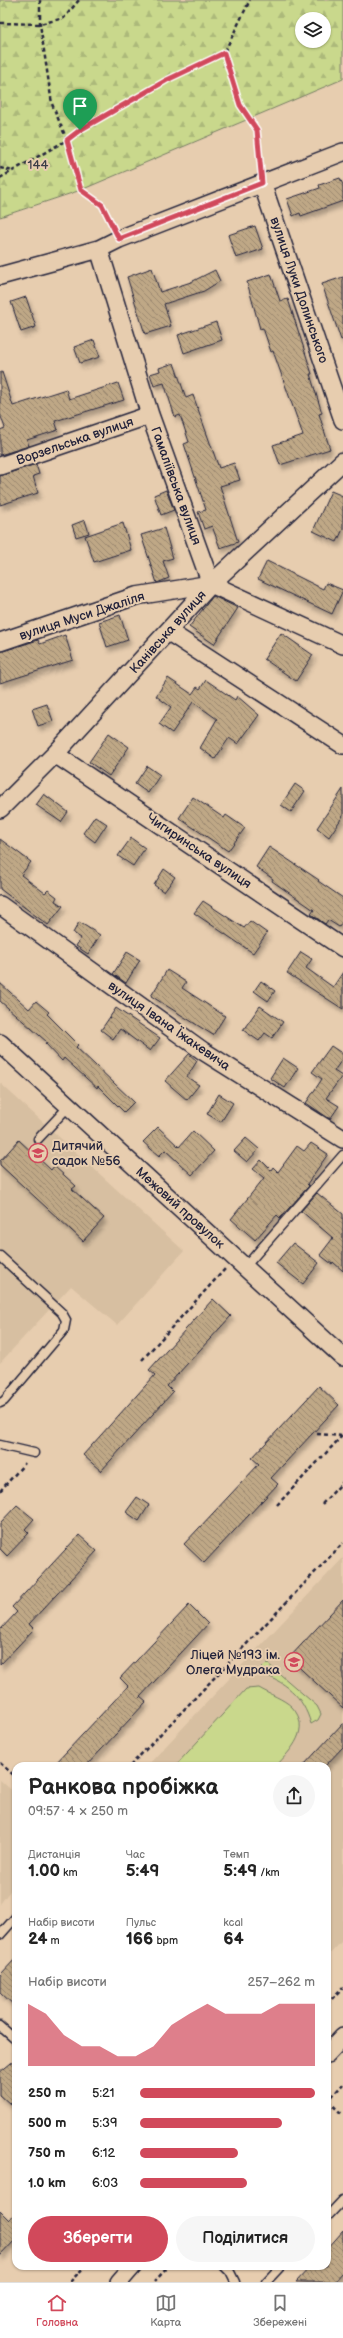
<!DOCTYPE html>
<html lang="uk">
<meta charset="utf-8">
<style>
:root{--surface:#fff;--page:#f6f6f6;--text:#222;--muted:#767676;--line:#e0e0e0;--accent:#d1495b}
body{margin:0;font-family:"Balsamiq Sans",sans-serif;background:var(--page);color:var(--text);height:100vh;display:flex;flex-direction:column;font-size:15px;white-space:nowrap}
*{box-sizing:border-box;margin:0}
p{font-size:13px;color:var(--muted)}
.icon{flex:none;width:22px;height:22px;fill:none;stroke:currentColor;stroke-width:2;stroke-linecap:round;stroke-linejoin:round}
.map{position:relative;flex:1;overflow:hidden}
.details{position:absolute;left:12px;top:1762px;width:319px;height:508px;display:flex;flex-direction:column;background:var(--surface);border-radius:12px;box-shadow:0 1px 3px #0004}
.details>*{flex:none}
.controls{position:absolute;left:295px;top:12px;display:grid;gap:8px}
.controls a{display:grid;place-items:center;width:36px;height:36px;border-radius:50%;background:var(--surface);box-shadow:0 1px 3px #0004;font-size:20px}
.pin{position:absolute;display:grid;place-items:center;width:34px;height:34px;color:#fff;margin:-41px -17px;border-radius:50% 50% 50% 0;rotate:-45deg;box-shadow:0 0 4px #0007}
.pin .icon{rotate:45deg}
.round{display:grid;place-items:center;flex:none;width:42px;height:42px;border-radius:21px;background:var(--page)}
.head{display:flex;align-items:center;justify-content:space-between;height:68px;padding:0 16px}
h1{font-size:22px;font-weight:600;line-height:30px}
.metrics{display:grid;grid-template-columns:repeat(3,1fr);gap:6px;height:68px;padding:4px 16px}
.metrics div{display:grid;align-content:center}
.metrics b{font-size:17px;font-weight:600}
.metrics small{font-size:11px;font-weight:400}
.metrics p{font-size:11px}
.chart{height:112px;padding:8px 16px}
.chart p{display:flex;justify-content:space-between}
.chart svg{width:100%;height:72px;margin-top:4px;fill:var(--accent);opacity:.7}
.primary-button{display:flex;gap:8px;margin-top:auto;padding:8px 16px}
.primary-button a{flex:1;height:46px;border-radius:24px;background:var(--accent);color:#fff;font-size:16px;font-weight:600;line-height:46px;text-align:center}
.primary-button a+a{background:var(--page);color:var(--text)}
ul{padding:0 16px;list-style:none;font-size:13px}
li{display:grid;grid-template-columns:64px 48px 1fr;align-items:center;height:30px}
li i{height:10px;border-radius:5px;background:var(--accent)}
.tab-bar{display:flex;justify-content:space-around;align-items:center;height:56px;border-top:1px solid var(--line);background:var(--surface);font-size:11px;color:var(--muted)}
.tab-bar a{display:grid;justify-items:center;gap:2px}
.tab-bar .selected{color:var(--accent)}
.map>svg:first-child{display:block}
.built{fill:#d7bfa1}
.grass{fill:#c9d88c;stroke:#767d64}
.forest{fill:url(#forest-firs);stroke:#767d64;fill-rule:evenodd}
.building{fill:url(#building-back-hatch);stroke:#22223b;filter:url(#shadow)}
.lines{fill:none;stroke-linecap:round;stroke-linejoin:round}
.service-casing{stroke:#22223b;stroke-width:11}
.minor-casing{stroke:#22223b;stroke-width:20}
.path{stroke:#22223b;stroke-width:2.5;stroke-dasharray:4 3;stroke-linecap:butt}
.service{stroke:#e7cdaf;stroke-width:8}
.minor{stroke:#e7cdaf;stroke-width:17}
.route-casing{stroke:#fff;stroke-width:8}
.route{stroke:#d1495b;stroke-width:5}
.labels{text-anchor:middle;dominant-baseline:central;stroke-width:4;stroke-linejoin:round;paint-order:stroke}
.park-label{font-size:13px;fill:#3b3d47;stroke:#e7cdaf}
.street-label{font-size:13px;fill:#22223b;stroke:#e7cdaf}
.poi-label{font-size:13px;fill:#22223b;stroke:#e7cdaf;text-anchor:start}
</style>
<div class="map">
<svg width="343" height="2282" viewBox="0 0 343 2282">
<defs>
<pattern id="forest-firs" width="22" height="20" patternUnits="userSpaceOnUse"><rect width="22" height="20" fill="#c9d88c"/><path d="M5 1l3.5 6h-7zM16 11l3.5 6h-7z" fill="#acb97a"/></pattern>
<pattern id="building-back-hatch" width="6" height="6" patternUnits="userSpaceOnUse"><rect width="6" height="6" fill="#bfa886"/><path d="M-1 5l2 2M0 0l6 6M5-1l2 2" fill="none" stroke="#9b886f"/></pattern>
<filter id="shadow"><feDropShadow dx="2.5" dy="4.5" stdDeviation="2" flood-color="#0004"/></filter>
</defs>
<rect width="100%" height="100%" fill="#e7cdaf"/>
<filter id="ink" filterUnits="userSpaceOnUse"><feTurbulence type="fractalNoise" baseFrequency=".025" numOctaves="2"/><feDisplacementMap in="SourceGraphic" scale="8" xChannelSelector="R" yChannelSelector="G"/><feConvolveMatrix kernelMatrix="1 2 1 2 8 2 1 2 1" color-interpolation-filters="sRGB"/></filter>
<g filter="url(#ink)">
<path class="built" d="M0,1083L184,1251L117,1325L71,1286L0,1363Z
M343,1558V1940L327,1957V1766H147Z
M0,1780L16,1794V1883L0,1904Z"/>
<path class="grass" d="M267,1663L317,1706L321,1714L318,1720L311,1724C303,1696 285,1680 257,1673Z
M259,1688C269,1694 284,1699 292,1707C312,1729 291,1750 276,1766H175L246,1689Z"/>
<path class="forest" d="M0,0H343V79L81,190L0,217ZM302,19H324V41H302Z"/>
<path class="building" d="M340,178L343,185V201L301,216L300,213L293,216L287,199L320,188L319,185Z
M255,226L263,249L236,258L228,235Z
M152,268L160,292L191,282L215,270L220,281L204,291L164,304L171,326L145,334L127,277Z
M271,274L280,301L288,299L312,374H310L322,413L319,414L330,449L280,465L273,445L303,435L273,351L271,352L263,328L260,329L247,282Z
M343,277V339L341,340L322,284Z
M26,297L36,327L21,332L11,302Z
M216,322L222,340L184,353L178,335Z
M94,340L100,357L80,363L74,347Z
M174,363L186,398L193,395L219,468L234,463L240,480L220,486L238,542L220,548L212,526L204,529L198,512L206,510L184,444L189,442L180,415L175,417L164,383L154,386L150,374L160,371L159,368Z
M2,372L13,406L66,389L69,399L118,383L124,400L55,421L58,430L27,440L29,446L0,455V430L5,428L0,414V373Z
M36,464L39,474L33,476L38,493L0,505V476Z
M166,490L174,510L161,515L154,495Z
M331,491L343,496V529L337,542L313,531Z
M85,520L89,533L76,537L72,525Z
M123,523L131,550L94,562L85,536Z
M164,528L173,558L163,561L169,578L157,583L141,535Z
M267,561L323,589L326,583L343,590L332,614L258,579Z
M213,596L238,608L214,644L189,627Z
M120,615L128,640L107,647L99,622Z
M281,633L313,655L296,681L264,659Z
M65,635L73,660L0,683V652L38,640L40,644Z
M168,678L192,694L197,687L200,689L206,680L235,700L237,696L259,715L238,744L229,738L215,759L200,748L217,719L193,702L172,733L159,724L171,707L156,696Z
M47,704L53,721L38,726L32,709Z
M109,733L129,747L109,776L89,762Z
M147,766L160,775L148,793L135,784Z
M295,784L305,791L291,812L281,805Z
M343,789V816L329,837L317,828Z
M44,794L68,812L61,822L36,805Z
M193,797L224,818L226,815L245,828L228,851L179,818Z
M95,816L107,824L95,842L83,833Z
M131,838L145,848L133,866L118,856Z
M0,839L31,862L21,875L45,893L48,890L57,897L55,901L63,906L48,925L0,889Z
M269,847L319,880L318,881L343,898V921L339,927L328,920L325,924L311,914L314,910L272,881L273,879L256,867Z
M164,869L175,877L164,892L154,885Z
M203,901L244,928L250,921L267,933L253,953L194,913Z
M79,922L100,935L88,954L76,946L81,938L73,933Z
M127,952L140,960L126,983L113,974Z
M301,952L312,959L306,968L333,987L343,972V1009L287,973Z
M167,970L186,982L182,988L225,1016L213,1035L151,996Z
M261,981L275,991L268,1001L254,991Z
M0,983L29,1009L36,1001L49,1012L47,1014L78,1045L76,1047L134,1102L124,1112L98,1086L97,1088L64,1058L62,1061L45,1043L47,1042L0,1001Z
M260,1006L283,1022L272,1038L265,1033L259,1041L243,1030Z
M116,1008L160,1038L150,1051L120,1029L113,1039L101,1030Z
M331,1046L343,1054V1058L334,1071L342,1076L326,1098L339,1106L330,1119L306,1103L322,1079L312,1072Z
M189,1054L197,1061L187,1077L199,1085L187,1100L165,1081Z
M283,1058L298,1068L285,1088L270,1078Z
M219,1094L233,1103L221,1122L207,1114Z
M158,1127L179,1147L193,1131L214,1151L192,1175L165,1150L159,1156L143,1142Z
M246,1138L259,1149L247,1162L234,1151Z
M19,1140L51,1170L54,1166L76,1186L72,1189L104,1218L83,1241L0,1165V1161Z
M311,1143L328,1154L307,1184L309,1186L280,1218L277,1215L255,1240L231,1219L264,1178L253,1169L261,1160L271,1170L273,1167L278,1172L297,1146L304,1151Z
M317,1193L343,1214V1271L333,1262L332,1264L320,1255L333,1238L301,1211Z
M293,1243L319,1263L303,1284L276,1263Z
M213,1299L231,1316L167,1386L173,1392L101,1471L83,1455L155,1375L149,1370Z
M319,1386L339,1405L271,1478L278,1484L204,1563L184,1544L259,1464L252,1458Z
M137,1497L149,1505L139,1521L126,1512Z
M17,1505L34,1519L25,1529L29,1533L7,1556L0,1549V1523Z
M79,1535L97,1551L29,1624L34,1629L0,1665V1630L17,1612L12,1607Z
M343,1600V1708L289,1658Z
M189,1605L208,1624L140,1697L146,1702L86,1766H53L128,1686L120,1678Z
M343,1723V1747L325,1766H303Z
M16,1958V2007L0,1992V1975Z
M16,2059V2098L10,2104L0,2095V2072Z
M0,2211L9,2220L16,2212V2239L0,2256Z
M343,2231V2273L335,2282H296L311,2266H327V2249Z"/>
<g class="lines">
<defs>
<path id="service" d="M38,1139L69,1106
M245,1267L343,1155
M0,1403L4,1401L64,1330L66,1320L62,1313L0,1256
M0,1445L34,1453
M0,1935L16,1917
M0,2026L16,2040
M327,2217L343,2200
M224,2266L230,2272L235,2282
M266,2282L281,2266"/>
<path id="minor" d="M262,183L343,420
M99,249L150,415L211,584L343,645
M0,276L99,249L119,239L343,152
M0,466L150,415
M169,632L343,745
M0,642L136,596L211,584
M55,754L343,948
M0,809L55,754L211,584L343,461
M0,905L203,1051L343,1139
M0,1043L343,1357
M327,2054L343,2037
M119,2282L133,2266"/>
</defs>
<use href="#service" class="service-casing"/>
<use href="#minor" class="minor-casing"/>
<path class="path" d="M40,0V24L52,104L67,140L81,190L102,205L112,224
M0,23L40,24L64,18L79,0
M224,53L240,105L257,130L260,167
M0,168L13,171
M0,178L67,140L81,130L167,80L224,53L250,0
M142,1360L225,1269
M317,1434L343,1436
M0,1491L25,1463
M322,1504L343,1482
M277,1505L342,1436
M0,1763L16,1777
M130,1766L343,1543
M327,2004L343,1987
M328,2101L343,2115
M327,2102L343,2084
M70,2282L85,2266
M154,2282L169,2266"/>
<use href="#service" class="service"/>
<use href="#minor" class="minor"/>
</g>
</g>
<g class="lines" filter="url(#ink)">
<defs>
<path id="route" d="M224,53L240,105L257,130L262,183L119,239L102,205L81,190L67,140L80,130L167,80Z"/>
</defs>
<use href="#route" class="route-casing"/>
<use href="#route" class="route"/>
</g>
<defs>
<symbol id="school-ring" viewBox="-11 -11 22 22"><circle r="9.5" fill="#e7cdaf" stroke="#d1495b" stroke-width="1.5"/><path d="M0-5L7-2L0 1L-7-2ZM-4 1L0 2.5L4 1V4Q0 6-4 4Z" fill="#d1495b"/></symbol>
</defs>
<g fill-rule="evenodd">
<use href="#school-ring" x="27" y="1142" width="22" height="22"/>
<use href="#school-ring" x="283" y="1651" width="22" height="22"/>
</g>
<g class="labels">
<g class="park-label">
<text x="38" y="165">144</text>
</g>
<g class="street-label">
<text transform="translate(299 290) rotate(71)">вулиця Луки Долинського</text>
<text transform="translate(75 441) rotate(-19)">Ворзельська вулиця</text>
<text transform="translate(176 486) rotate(70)">Гамаліївська вулиця</text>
<text transform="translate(82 616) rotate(-18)">вулиця Муси Джаліля</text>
<text transform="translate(168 632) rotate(-48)">Канівська вулиця</text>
<text transform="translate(199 851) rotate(34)">Чигиринська вулиця</text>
<text transform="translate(169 1026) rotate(35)">вулиця Івана Їжакевича</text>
<text transform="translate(180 1208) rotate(42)">Межовий провулок</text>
</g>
<g class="poi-label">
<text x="52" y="1146">Дитячий<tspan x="52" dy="15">садок №56</tspan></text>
<text x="280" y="1655" text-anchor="end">Ліцей №193 ім.<tspan x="280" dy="15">Олега Мудрака</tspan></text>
</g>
</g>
</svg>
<div class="controls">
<a><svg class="icon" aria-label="layers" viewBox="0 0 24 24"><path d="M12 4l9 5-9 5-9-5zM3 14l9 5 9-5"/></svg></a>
</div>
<div class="pin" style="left:80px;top:130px;background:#1e9e55"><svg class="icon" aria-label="arrive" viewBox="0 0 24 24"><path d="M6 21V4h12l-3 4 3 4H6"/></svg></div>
<section class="details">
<div class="head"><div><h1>Ранкова пробіжка</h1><p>09:57 · 4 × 250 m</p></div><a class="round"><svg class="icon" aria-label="share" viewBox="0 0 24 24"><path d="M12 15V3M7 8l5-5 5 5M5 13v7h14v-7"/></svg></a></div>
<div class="metrics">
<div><p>Дистанція</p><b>1.00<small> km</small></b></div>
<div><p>Час</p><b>5:49</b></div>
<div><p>Темп</p><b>5:49<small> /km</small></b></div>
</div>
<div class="metrics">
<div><p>Набір висоти</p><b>24<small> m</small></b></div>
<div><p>Пульс</p><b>166<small> bpm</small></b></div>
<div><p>kcal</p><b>64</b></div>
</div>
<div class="chart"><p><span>Набір висоти</span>257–262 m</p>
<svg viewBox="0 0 160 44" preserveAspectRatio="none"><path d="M0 44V6L10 12L20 25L30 32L40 32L50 38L60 38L70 32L80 19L90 12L100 6L110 12L120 12L130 12L140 6L150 6L160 6V44z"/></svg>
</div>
<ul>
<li><b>250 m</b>5:21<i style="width:100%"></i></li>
<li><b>500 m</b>5:39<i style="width:81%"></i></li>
<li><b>750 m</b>6:12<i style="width:56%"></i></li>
<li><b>1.0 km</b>6:03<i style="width:61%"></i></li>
</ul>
<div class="primary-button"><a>Зберегти</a><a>Поділитися</a></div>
</section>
</div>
<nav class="tab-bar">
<a class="selected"><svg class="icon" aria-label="home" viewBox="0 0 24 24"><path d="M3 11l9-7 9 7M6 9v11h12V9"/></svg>Головна</a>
<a><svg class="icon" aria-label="map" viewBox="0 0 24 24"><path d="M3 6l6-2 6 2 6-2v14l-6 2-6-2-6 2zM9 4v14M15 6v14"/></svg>Карта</a>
<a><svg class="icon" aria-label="saved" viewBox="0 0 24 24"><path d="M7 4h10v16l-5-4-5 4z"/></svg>Збережені</a>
</nav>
